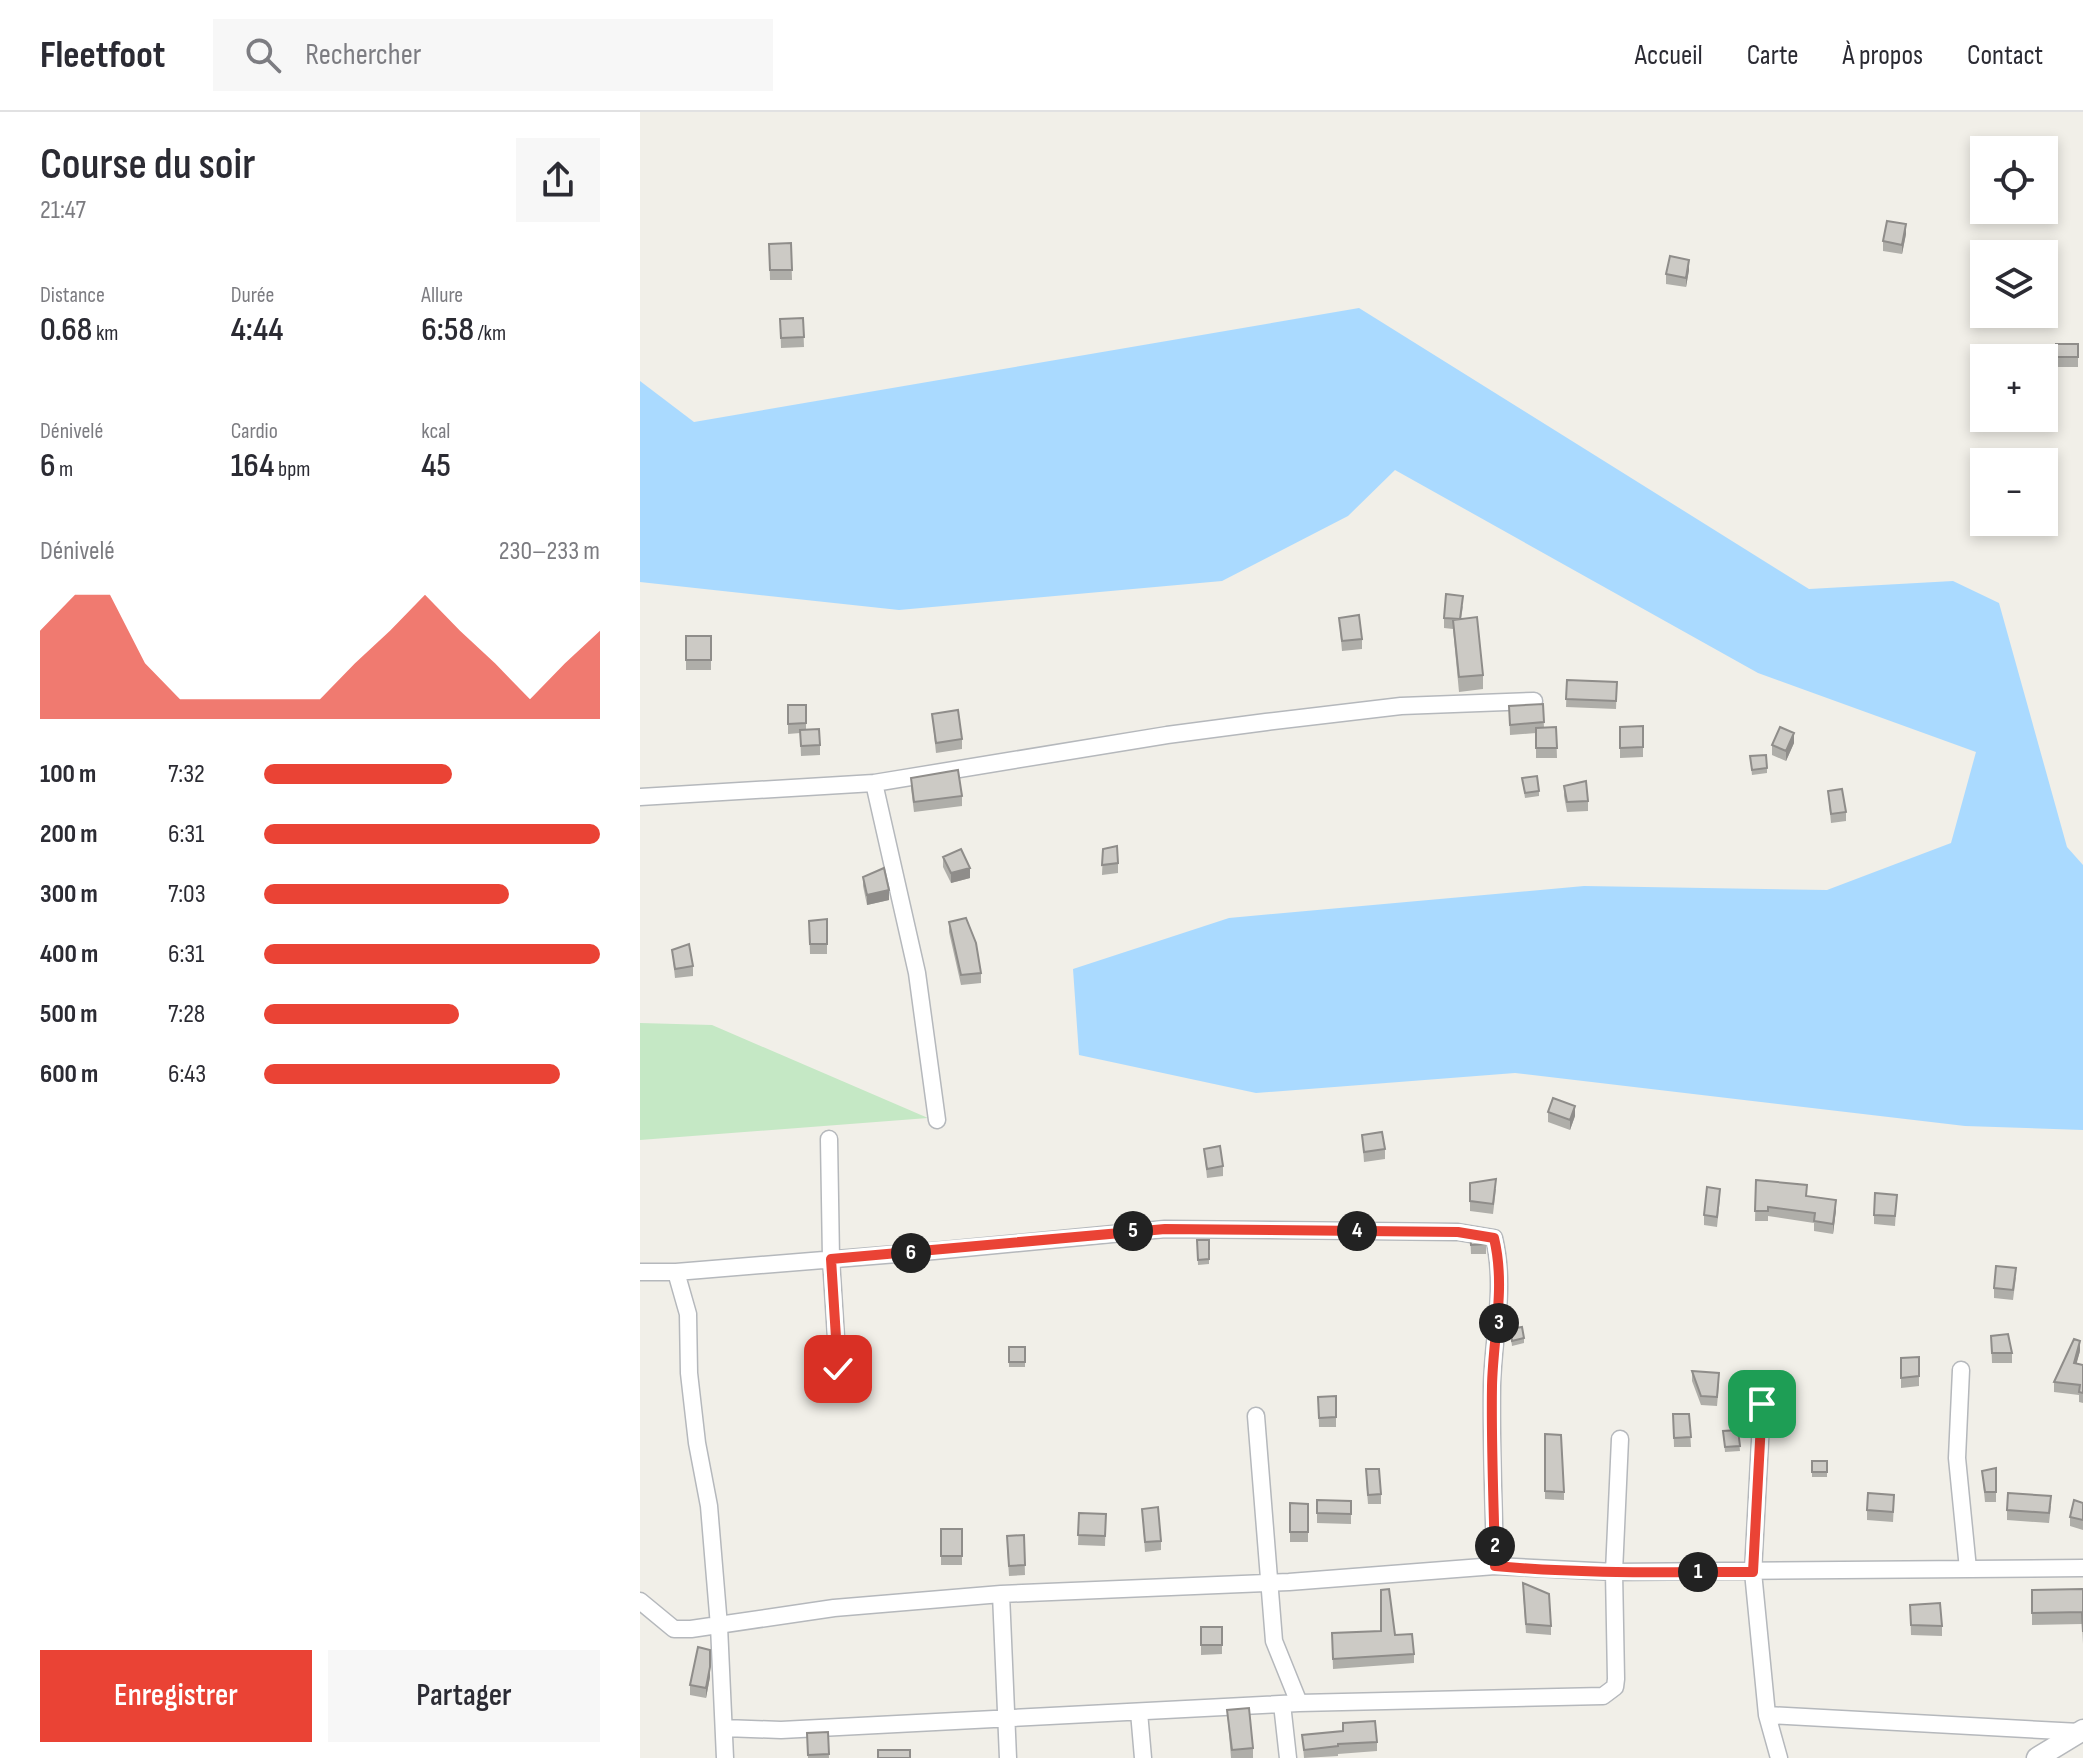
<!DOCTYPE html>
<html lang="fr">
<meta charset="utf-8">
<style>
:root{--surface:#fff;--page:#f7f7f7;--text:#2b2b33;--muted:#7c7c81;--line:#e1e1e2;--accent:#ea4335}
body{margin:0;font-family:"Sofia Sans Condensed",sans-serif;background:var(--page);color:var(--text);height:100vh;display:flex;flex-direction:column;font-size:30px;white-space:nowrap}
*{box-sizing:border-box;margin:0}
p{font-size:26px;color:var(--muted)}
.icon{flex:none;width:44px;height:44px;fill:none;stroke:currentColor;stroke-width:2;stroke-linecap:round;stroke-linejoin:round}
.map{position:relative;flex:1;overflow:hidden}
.side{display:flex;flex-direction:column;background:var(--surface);width:640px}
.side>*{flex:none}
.buttons{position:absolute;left:1330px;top:24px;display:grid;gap:16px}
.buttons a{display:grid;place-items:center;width:88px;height:88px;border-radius:0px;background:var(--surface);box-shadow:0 4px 12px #0003;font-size:40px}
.pin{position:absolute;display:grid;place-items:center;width:68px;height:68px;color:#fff;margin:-34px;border-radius:16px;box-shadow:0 4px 12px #0006}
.km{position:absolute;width:40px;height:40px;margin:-20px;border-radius:50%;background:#222;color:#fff;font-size:22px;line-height:40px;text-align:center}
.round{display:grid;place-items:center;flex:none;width:84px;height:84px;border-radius:0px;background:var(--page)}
.overview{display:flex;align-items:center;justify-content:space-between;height:136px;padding:0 40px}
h1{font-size:44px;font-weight:600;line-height:60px}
.stats{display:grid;grid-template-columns:repeat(3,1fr);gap:12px;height:136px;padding:8px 40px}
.stats div{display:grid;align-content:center}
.stats b{font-size:34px;font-weight:600}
.stats small{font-size:22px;font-weight:400}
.stats p{font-size:22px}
.chart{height:224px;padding:16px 40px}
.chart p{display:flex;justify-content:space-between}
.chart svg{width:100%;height:144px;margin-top:8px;fill:var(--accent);opacity:.7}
.cta{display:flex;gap:16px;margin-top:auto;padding:16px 40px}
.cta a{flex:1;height:92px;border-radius:0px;background:var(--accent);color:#fff;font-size:32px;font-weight:600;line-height:92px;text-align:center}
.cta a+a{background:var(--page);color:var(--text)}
ul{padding:0 40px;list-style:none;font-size:26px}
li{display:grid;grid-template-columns:128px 96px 1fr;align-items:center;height:60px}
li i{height:20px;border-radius:10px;background:var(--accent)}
header{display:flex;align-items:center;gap:48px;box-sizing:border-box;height:112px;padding:0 40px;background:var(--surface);border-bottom:2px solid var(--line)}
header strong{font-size:38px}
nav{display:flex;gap:44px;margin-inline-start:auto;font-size:28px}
.search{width:560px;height:72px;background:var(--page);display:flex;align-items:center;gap:20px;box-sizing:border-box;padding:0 28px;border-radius:0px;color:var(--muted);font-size:30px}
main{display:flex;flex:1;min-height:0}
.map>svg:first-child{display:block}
.green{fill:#c5e8c5}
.water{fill:#aadaff}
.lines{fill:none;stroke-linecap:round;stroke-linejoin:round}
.minor-casing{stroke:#b5b8bc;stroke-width:19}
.tertiary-casing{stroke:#b5b8bc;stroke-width:23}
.minor{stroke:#fff;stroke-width:16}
.tertiary{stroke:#fff;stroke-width:20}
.wall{fill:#afaea9}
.shaded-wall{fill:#8f8d8a}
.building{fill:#cccac5;stroke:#8f8d8a;stroke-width:2}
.route-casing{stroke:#fff;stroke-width:16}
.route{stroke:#ea4335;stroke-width:10}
</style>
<header>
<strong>Fleetfoot</strong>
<div class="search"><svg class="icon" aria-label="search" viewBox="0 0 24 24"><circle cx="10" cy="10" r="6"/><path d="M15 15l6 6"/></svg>Rechercher</div>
<nav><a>Accueil</a><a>Carte</a><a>À propos</a><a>Contact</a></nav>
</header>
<main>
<section class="side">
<div class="overview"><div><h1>Course du soir</h1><p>21:47</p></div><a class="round"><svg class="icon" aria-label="share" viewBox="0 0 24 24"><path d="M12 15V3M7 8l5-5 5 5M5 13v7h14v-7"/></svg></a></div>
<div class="stats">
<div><p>Distance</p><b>0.68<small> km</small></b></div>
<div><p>Durée</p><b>4:44</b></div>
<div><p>Allure</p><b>6:58<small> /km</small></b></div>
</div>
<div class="stats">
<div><p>Dénivelé</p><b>6<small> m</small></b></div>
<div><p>Cardio</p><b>164<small> bpm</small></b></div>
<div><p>kcal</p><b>45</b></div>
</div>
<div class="chart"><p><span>Dénivelé</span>230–233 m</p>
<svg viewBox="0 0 160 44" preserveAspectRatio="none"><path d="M0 44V17L10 6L20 6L30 27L40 38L50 38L60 38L70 38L80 38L90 27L100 17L110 6L120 17L130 27L140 38L150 27L160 17V44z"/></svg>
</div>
<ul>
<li><b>100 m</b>7:32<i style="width:56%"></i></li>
<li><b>200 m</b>6:31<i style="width:100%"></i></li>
<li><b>300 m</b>7:03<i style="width:73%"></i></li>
<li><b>400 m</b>6:31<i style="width:100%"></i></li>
<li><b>500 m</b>7:28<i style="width:58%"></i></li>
<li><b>600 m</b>6:43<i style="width:88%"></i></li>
</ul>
<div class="cta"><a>Enregistrer</a><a>Partager</a></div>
</section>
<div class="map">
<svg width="1443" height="1646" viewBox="0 0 1443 1646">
<rect width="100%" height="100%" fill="#f1efe8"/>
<path class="green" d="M0,911L72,913L288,1006L0,1028Z"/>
<path class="water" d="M719,196L1169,477L1313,469L1359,491L1427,735L1443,753V1018L1325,1014L875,961L616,981L439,943L433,857L589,806L944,774L1187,778L1311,731L1336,640L1118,561L755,358L708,404L582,469L259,498L0,470V269L54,310Z"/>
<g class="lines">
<defs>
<path id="minor" d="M234,671L277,861L297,1008
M0,685L234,671L527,623L626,610L761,594L894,589
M189,1027L191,1147L198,1257
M0,1160H36L294,1139L525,1117L818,1120L854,1126C866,1176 853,1224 852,1274C851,1334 854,1395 855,1454
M36,1160L48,1202L49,1261L57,1331L69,1394L79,1514L85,1646
M1321,1258L1317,1346L1328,1457
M1122,1292L1113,1460L1127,1603L1139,1646
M616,1304L634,1529L659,1591
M361,1482L368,1646
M0,1489L34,1517H51L194,1496L361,1482L649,1470L855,1454L974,1460L1443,1456
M642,1592L648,1646
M499,1600L503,1646
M1127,1603L1440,1620
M84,1616L141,1618L659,1591L963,1584L975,1575L976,1567L974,1460L980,1327"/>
<path id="tertiary" d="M1397,1646L1443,1618"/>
</defs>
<use href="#minor" class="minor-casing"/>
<use href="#tertiary" class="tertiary-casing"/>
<use href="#minor" class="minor"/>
<use href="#tertiary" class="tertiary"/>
</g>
<path class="wall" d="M1266,122L1262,142L1243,139V129Z
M151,131L152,168H130L129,132Z
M1049,158L1046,175L1026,172V162Z
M163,206L164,235L141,236L140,207Z
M1416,232H1438V255H1416Z
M823,494L821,507L843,563V577L819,580L813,517L804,516V506Z
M699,506L722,527V537L702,539Z
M46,524H71V558H46Z
M927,568L977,570L976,597L926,595Z
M903,592L904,616L916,615L917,646H896V621L870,623L869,594Z
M148,593H166V618L180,633V643L161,644L160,621L148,622Z
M292,602L322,627V637L296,641Z
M1003,614V645L980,646V615Z
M1154,631L1146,649L1132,643V633Z
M1110,644L1127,656V661L1112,663Z
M271,666L322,684V694L274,700L271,676Z
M882,666L899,679V684L885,686Z
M924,674L948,689V699L927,700L924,684Z
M1188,679L1206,700V709L1191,711Z
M463,737L478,751V761L462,763Z
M303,745L330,766L311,771L303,755Z
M223,765L249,788L227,793L223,774Z
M187,807V842H170L169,809Z
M309,810L341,861V871L321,873L309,820Z
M32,838L53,854V864L35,866Z
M908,1000L935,1004L930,1018L908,1010Z
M722,1023L745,1037V1047L724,1050Z
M564,1037L583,1054V1064L567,1066Z
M1116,1068L1167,1084L1196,1098L1193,1122L1174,1119V1111L1128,1104V1109H1115Z
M830,1071L856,1077L853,1102L830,1099Z
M1257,1083L1255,1114L1234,1112V1103Z
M1080,1086L1077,1115L1064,1113V1103Z
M830,1123L846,1132V1142H831Z
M557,1128H569V1152L558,1153Z
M1376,1165L1373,1188L1354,1186V1176Z
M870,1217L884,1226V1231L872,1234Z
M1351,1224L1372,1241V1251H1352Z
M369,1235H385V1255H369Z
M1440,1239L1436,1252L1443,1253V1291L1439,1290V1283L1414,1280V1270Z
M1279,1245V1274L1261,1276V1246Z
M1052,1259L1079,1271L1077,1294L1061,1293L1052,1269Z
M696,1284V1315H679L678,1285Z
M1033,1302H1049L1051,1335H1034Z
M1098,1318L1100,1339L1085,1340L1083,1319Z
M905,1322L924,1380V1388L905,1387Z
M1172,1349H1187V1365H1172Z
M1356,1356V1390H1345L1342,1359Z
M726,1367L741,1382V1392H728Z
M677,1388L711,1389V1412L677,1411Z
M650,1391L668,1392V1430H650Z
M1443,1391V1418L1430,1414V1405Z
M1254,1392L1253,1410L1227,1408V1398Z
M1411,1394L1409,1411L1367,1408V1398Z
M502,1397L521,1429V1438L505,1440Z
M439,1401L466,1402L465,1434L438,1433Z
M301,1417H322V1453H301Z
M384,1423L385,1463L369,1464L367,1434Z
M1443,1477V1532L1442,1512L1392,1513V1478Z
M883,1480L911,1514V1523L886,1521Z
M1270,1493L1302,1514V1524L1271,1523Z
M561,1515H582V1542L561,1543Z
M741,1519L755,1523L774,1542V1551L693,1557L692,1521Z
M70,1565L66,1586L50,1583V1573Z
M587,1598L613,1636V1646H591Z
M188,1620L189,1646H168L167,1621Z
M662,1623L737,1630V1639L698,1642V1644L664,1646Z"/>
<path class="shaded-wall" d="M1266,112V122L1262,142V133Z
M1049,148V158L1046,175V166Z
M1154,621V631L1146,649V639Z
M330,756V766L311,771V761Z
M249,778V788L227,793V783Z
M935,994V1004L930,1018V1008Z
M1196,1088V1098L1193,1122V1112Z
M1440,1229V1239L1434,1261V1251Z
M70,1555V1565L66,1586V1576Z"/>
<path class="building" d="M1247,109L1266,112L1262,133L1243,129Z
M151,131L152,158H130L129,132Z
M1030,144L1049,148L1046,166L1026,162Z
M163,206L164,225L141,226L140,207Z
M1416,232H1438V245H1416Z
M806,482L823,484L820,507L804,506Z
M719,503L722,527L702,529L699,506Z
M837,505L843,563L819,565L813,508Z
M46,524H71V548H46Z
M927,568L977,570L976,589L926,587Z
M903,592L904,610L870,613L869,594Z
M148,593H166V611L148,612Z
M318,598L322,627L296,631L292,602Z
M1003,614V635L980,636V615Z
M916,615L917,636H896V616Z
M1140,615L1154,621L1146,639L1132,633Z
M179,617L180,633L161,634L160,618Z
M1126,643L1127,656L1112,658L1110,644Z
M318,658L322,684L274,690L271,666Z
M897,664L899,679L885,681L882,666Z
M946,669L948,689L927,690L924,674Z
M1202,677L1206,700L1191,702L1188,679Z
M477,734L478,751L462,753L463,737Z
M321,737L330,756L311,761L303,745Z
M244,756L249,778L227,783L223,765Z
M326,806L336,831L341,861L321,863L309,810Z
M187,807V832H170L169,809Z
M49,832L53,854L35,857L32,838Z
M913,986L935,994L930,1008L908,1000Z
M742,1020L745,1037L724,1040L722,1023Z
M580,1034L583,1054L567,1057L564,1037Z
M856,1067L853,1092L830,1089V1071Z
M1116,1068L1167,1073L1166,1084L1196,1088L1193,1112L1174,1109L1175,1101L1128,1095V1099H1115Z
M1067,1075L1080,1077L1077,1105L1064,1103Z
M1235,1081L1257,1083L1255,1104L1234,1103Z
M830,1123L845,1126L846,1132L831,1133Z
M557,1128H569V1147L558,1148Z
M1356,1154L1376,1156L1373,1178L1354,1176Z
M882,1215L884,1226L872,1229L870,1217Z
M1368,1222L1372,1241H1352L1351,1224Z
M1434,1227L1440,1229L1434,1251L1443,1253V1281L1439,1280L1440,1273L1414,1270Z
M369,1235H385V1250H369Z
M1279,1245V1264L1261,1266V1246Z
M1052,1259L1079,1261L1077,1285L1061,1284Z
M696,1284V1305L679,1306L678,1285Z
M1033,1302H1049L1051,1325L1034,1326Z
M1098,1318L1100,1334L1085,1335L1083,1319Z
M905,1322L921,1323L924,1380L905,1379Z
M1172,1349H1187V1360H1172Z
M1356,1356V1380H1345L1342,1359Z
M726,1357H739L741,1382L728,1383Z
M1228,1381L1254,1383L1253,1400L1227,1398Z
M1368,1381L1411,1384L1409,1401L1367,1398Z
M677,1388L711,1389V1402L677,1401Z
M1434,1388L1443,1391V1408L1430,1405Z
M650,1391L668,1392V1420H650Z
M518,1395L521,1429L505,1430L502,1397Z
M439,1401L466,1402L465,1424L438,1423Z
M301,1417H322V1444H301Z
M384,1423L385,1453L369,1454L367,1424Z
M883,1471L909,1482L911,1514L886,1512Z
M749,1477L755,1523L772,1522L774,1542L693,1547L692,1521L741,1519V1478Z
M1443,1477V1520L1442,1500L1392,1501V1478Z
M1300,1491L1302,1514L1271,1513L1270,1493Z
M561,1515H582V1533H561Z
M58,1535L70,1538V1555L66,1576L50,1573Z
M609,1596L613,1636L592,1638L587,1598Z
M735,1609L737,1630L698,1632V1634L664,1638L662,1623L703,1619V1611Z
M188,1620L189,1642L168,1643L167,1621Z
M238,1638H270V1646H238Z"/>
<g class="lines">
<defs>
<path id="route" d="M198,1257L191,1147L525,1117L818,1120L854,1126C866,1176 853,1224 852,1274C851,1334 854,1395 855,1454C941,1462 1027,1460 1113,1460L1122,1292"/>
</defs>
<use href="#route" class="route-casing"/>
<use href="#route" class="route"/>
</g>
</svg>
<div class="buttons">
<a><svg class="icon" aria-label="locate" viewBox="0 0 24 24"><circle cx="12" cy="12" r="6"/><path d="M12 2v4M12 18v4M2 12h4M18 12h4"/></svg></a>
<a><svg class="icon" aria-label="layers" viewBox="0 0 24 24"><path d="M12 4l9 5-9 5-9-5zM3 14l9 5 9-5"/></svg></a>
<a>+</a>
<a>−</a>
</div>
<div class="pin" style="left:1122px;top:1292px;background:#1e9e55"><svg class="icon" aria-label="arrive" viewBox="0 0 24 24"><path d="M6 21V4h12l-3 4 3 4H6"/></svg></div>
<div class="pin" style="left:198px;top:1257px;background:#d93025"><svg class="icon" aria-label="check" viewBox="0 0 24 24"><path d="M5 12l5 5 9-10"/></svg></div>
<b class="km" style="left:1058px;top:1460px">1</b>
<b class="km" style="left:855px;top:1434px">2</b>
<b class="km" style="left:859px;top:1211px">3</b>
<b class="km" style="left:717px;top:1119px">4</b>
<b class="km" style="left:493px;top:1119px">5</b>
<b class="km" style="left:271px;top:1141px">6</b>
</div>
</main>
